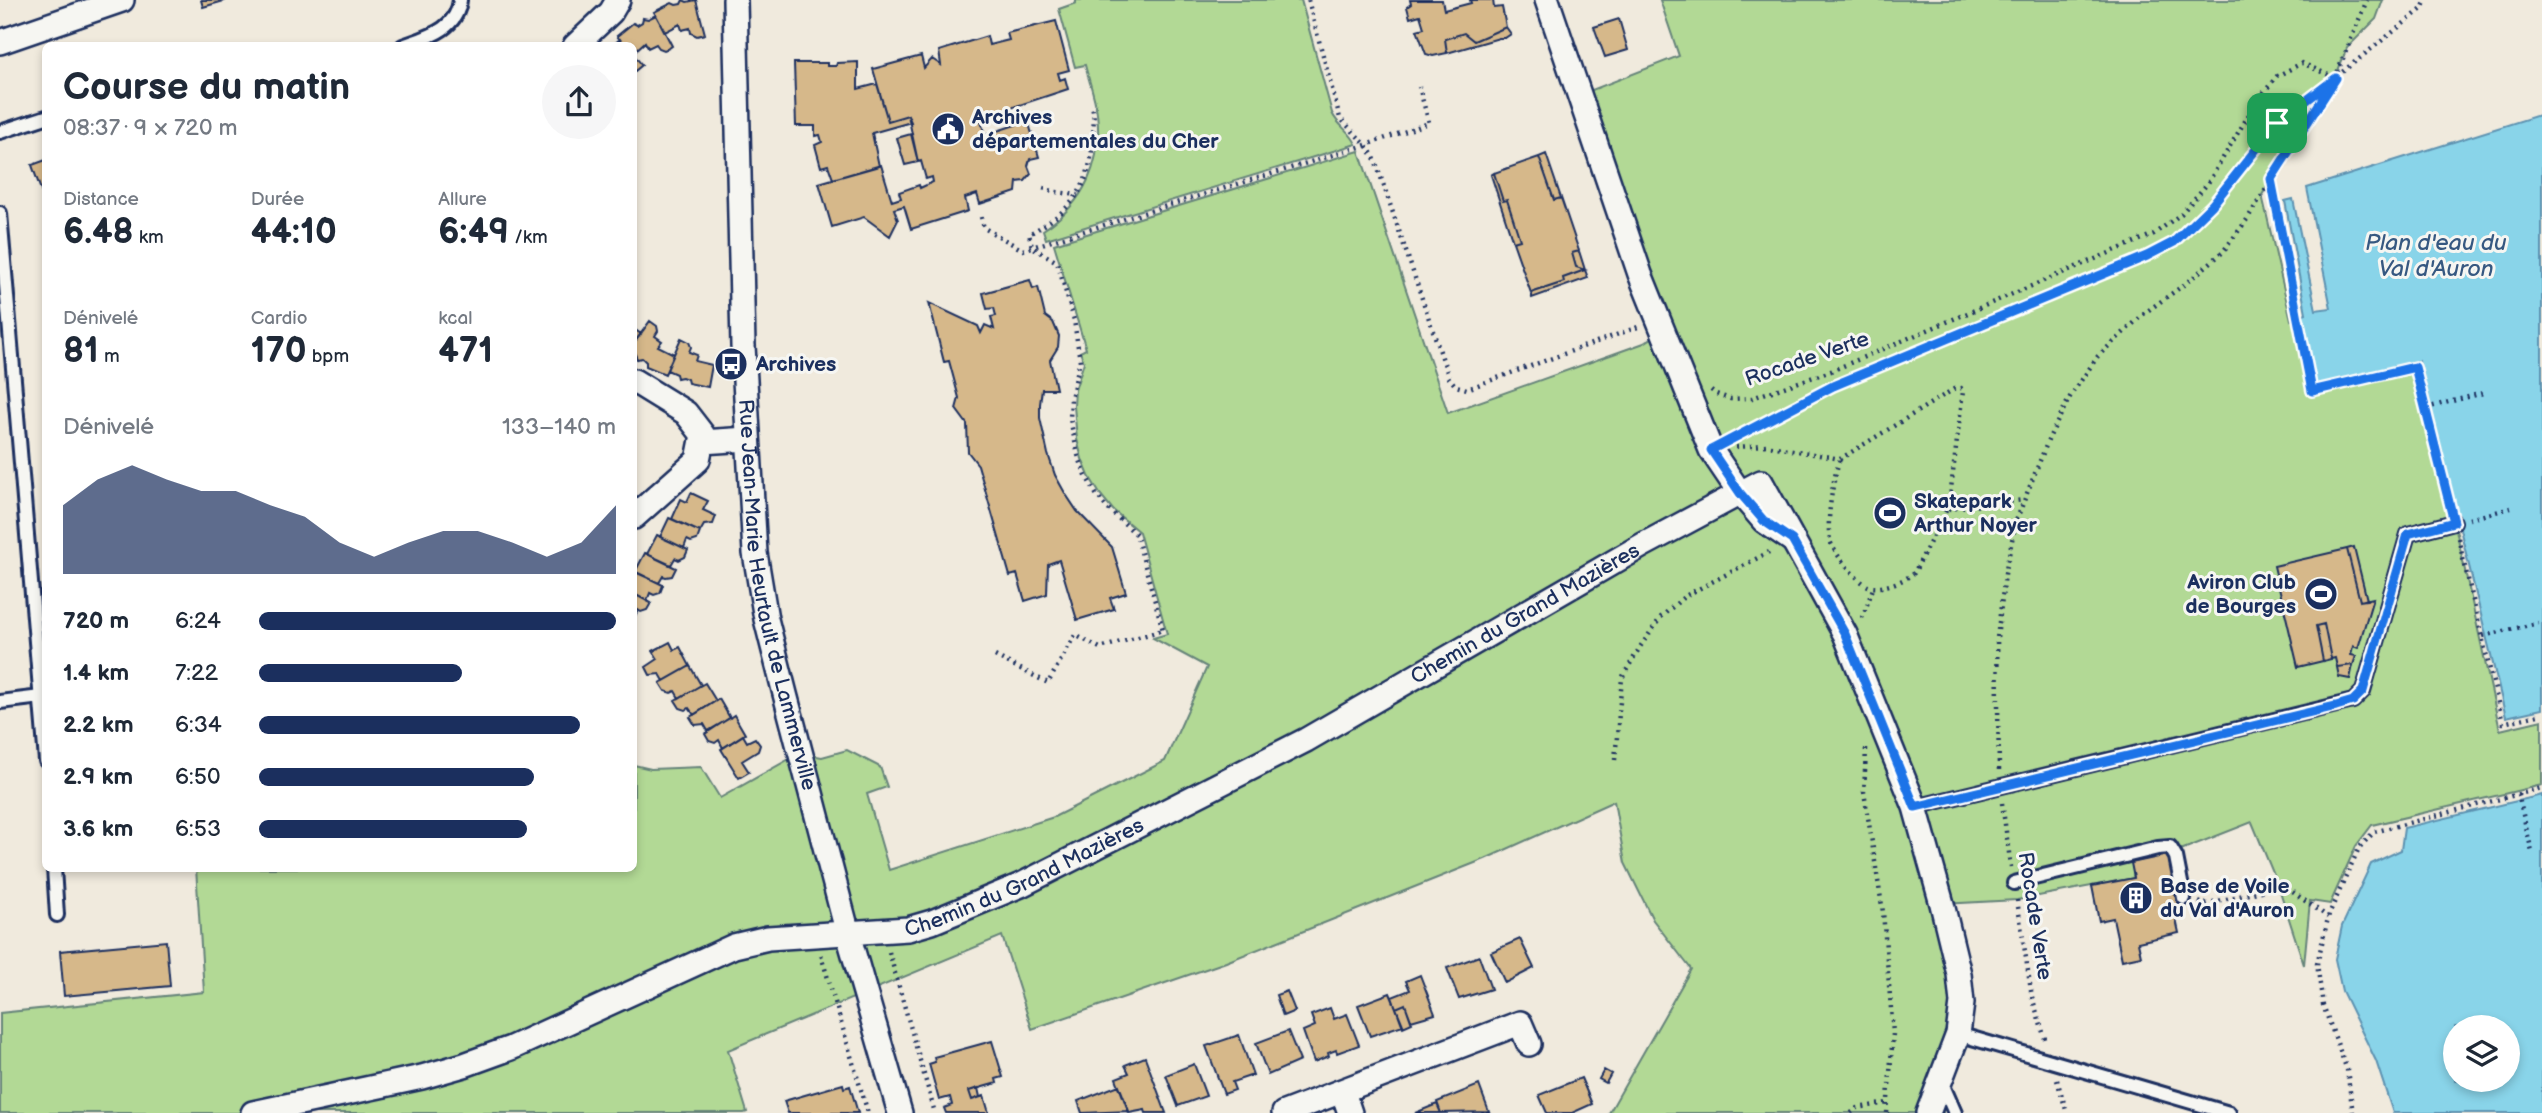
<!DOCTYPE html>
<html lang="fr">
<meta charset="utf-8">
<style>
:root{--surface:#fff;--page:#f6f6f7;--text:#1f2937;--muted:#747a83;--accent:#1b2f5e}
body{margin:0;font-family:"Balsamiq Sans",sans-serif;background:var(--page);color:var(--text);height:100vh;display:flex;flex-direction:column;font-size:26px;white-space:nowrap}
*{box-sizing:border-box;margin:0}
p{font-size:23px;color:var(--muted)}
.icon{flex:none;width:38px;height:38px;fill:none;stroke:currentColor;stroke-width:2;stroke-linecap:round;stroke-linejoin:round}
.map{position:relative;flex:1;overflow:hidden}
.panel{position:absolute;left:42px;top:42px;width:595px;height:830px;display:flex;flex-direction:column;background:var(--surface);border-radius:10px;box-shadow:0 4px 10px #0003}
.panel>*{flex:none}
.tools{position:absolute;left:2443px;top:1015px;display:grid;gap:14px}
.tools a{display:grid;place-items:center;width:77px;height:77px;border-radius:50%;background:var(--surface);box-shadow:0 4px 10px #0003;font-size:35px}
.pin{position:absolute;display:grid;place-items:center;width:60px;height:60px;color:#fff;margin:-30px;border-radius:14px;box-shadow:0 4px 10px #0006}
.round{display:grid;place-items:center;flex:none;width:74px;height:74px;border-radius:37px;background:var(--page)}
.headline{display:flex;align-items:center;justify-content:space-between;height:119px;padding:0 21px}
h1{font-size:38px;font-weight:600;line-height:52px}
.metrics{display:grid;grid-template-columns:repeat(3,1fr);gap:10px;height:119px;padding:7px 21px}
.metrics div{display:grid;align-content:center}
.metrics b{font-size:35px;font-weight:600}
.metrics small{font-size:19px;font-weight:400}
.metrics p{font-size:19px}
.chart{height:196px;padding:14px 21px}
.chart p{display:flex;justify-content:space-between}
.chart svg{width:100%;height:126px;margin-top:7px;fill:var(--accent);opacity:.7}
ul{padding:0 21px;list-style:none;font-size:23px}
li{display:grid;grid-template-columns:112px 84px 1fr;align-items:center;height:52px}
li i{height:18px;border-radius:9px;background:var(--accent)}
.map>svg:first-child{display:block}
.green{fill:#b2d995;stroke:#66847a;stroke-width:2}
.water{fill:#89d4e9;stroke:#5d92b1;stroke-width:2;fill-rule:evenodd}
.building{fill:#d6b88a;stroke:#1b2f5e;stroke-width:2}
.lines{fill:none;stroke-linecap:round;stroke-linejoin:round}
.lane-casing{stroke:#1b2f5e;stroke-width:18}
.street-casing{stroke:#1b2f5e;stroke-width:28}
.path{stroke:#1b2f5e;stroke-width:4.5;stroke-dasharray:2 5;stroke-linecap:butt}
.lane{stroke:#f6f6f2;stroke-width:12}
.street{stroke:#f6f6f2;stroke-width:23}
.route-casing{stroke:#fff;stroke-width:14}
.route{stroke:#1a73e8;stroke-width:9}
.labels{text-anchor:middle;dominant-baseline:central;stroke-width:6;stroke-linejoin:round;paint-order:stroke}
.poi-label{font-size:21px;font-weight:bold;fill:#1b2f5e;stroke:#f6f6f2;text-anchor:start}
.street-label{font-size:21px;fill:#1b2f5e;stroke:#f6f6f2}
.water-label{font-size:23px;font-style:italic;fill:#365881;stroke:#f6f6f2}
</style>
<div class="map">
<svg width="2542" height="1113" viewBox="0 0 2542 1113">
<rect width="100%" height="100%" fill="#f0eadd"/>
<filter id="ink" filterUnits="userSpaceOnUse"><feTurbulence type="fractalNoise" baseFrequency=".0143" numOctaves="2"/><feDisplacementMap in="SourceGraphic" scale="14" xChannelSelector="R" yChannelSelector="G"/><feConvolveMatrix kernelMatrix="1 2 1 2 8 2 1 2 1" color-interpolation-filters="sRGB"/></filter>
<g filter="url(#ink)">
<path class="green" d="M1076,0H1301L1332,113C1338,126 1351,132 1356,144L1046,239L1043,230C1085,203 1103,162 1097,113C1095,97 1089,81 1085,65L1075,67L1059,9L1076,3Z
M1660,0H2383L2376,19L2347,48L2335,78L2262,195L2291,320L2298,316L2315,386L2419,361L2500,730L2542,720V785L2372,825L2356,846L2330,904L2310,901L2304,965L2278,885L2252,822L2168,855L2132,863L2134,878L2017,900L1942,904L1959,974L1941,1081L1943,1113H1609L1691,969L1653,920L1625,863L1614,801L1485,859L1226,962L1032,1029L1002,936L728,1050L747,1112L744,1113H0V1013L204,992L196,868H634V765L651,769L701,767L720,798L800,753L822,757L847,750L880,767L887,787L867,794L889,870L1054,817L1165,761L1207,667L1153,638L1167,634L1139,532L1113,510L1100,494L1089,476L1082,459L1077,439L1074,406L1075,390L1084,362L1080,352L1086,349L1054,244L1359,151L1448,413L1644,343L1662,331L1579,95L1679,56Z"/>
<path class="water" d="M2542,114V709L2506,717L2419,361L2315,386L2298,316L2306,313L2285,201L2293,199L2316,310L2331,308L2307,188Z
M2542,795V1113H2393L2376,1061L2342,991L2335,959L2342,926L2371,864L2401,850L2404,828ZM2455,1027H2508V1080H2455Z"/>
<path class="building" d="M201,0H223L224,1L203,7Z
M683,0L687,2L696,0L705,34L697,36L691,33L690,28L682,30L680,24L665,32L654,12L672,3L676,5L681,4Z
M1410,0H1442L1444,10L1471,3L1470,0H1493L1494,8L1502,7L1506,27L1474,41L1464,33L1445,39L1447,53L1433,56L1426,54L1417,30L1424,28L1420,15L1410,18L1407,7L1411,4Z
M656,15L672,46L669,48L664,50L659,48L656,44L648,48L645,42L634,52V46H625L617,36L633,23L637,25L642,22L643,18L648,19Z
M1619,19L1628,50L1605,57L1594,27Z
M1056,21L1069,70L1058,73L1060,80L1065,78L1068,89L980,118L985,135L1027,121L1029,124L1039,157L1030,159L1028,166L1031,174L1025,181L1017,182L1016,192L980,204L977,194L965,198L968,211L911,229L904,206L894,209L898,220L890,236L864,217L832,227L819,183L881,165L892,201L901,198L899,192L919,185L920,188L933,182L932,177L926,179L921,161L918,162L908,115L888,121L873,69L921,56L924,68L932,59L941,65L939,51L987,36L989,45L1009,40L1007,33Z
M1506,27L1511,34L1505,38H1499L1447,53L1445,39L1464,33L1474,41Z
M620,39L625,46H608L613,45Z
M634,55L642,65L635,71H634Z
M858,62V89L877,84L888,121L908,115L911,122L872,133L879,166L833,179L828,165L821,167L815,145L822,142L820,135L815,136V126H796L794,63H827V66H836L837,63Z
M911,134L918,162L905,165L897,138Z
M1546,154L1561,198L1554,200L1539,157Z
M1539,157L1554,200L1561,198L1579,251L1572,253L1576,267L1585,270L1563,278L1564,282L1531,293L1513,242L1520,240L1507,200L1503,201L1494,173Z
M46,160V195L43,196L32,165Z
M1494,173L1503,201L1507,200L1520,240L1513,242L1491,175Z
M1579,251L1585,270L1576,267L1572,253Z
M1585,270L1588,278L1532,298L1531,293L1564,282L1563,278Z
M1030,280L1033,289L1038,287L1045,316L1053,322L1059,336L1058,347L1050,360L1056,389H1042L1040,404V418L1048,454L1055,475L1065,493L1077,511L1112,547L1126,593L1110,598L1114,609L1077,620L1059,560L1048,564L1047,594L1025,601L1017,574L1010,576L978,465L968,452L967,424L956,409L959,398L949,361L944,362L929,303L978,326L981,333L985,325L994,329L991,317L996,316L994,308L987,309L983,293Z
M650,321L657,326L658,331L655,336L662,341L658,346L674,354L665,374L646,366V362L642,358L637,359L634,352V343Z
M634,329L641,334L634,343Z
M681,338L689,342L691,347L689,352L697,355L695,361L712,365L708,387L688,383L687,379L682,377L677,378L676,374L667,370Z
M691,493L708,501L703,510L716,516L713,524L704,525L700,532L672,519L681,499L687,502Z
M669,518L700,532L697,540L691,542L687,540L684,548L660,537Z
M657,535L688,550L685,557L679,560L675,558L671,565L647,554Z
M2354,547L2367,600L2360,601L2347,549Z
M2347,549L2360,601L2373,598L2358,648L2353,646L2351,655L2356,656L2353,665L2337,667L2335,658L2331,659L2324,624L2316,626L2323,661L2298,667L2274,566Z
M645,553L676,568L672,576L666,577L663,576L659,583L635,572Z
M634,571L663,585L660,593L654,595L650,593L647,601L634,594Z
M634,594L651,603L647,610L641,612L638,610L634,618Z
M2324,624L2331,659L2323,661L2316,626Z
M670,642L674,650L680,647L690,666L664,681L660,674L650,675L646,667L658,659L653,651Z
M2353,665L2350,679L2339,677L2337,667Z
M690,666L701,685L679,698L675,691L671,693L665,691L660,683Z
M705,683L716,701L694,715L689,708L686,710L680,708L675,700Z
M719,699L730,718L708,731L704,724L695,725L690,717Z
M734,715L745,734L723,748L719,740L715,743L709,741L705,734Z
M743,735L747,742L755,738L760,745L758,751L742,761L749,772L739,778L721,749Z
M2168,855L2179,909L2174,910L2179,933L2138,942L2141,956L2122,960L2113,918L2099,921L2092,886L2134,878L2131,863Z
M1520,939L1534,968L1505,983L1491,952Z
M166,941L170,986L64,996L60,951Z
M1479,956L1491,989L1459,999L1447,968Z
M1420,975L1435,1014L1411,1021L1405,1004L1396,1008L1392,997L1410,990L1406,981Z
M1287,991L1295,1011L1283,1016L1276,995Z
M1390,993L1403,1025L1370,1036L1358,1005Z
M1405,1004L1412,1023L1403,1027L1396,1008Z
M1330,1008L1334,1019L1347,1014L1359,1045L1337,1053L1336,1050L1328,1053L1329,1056L1314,1062L1303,1031L1315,1026L1311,1015Z
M1288,1031L1300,1061L1268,1075L1256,1043Z
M1239,1035L1253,1075L1232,1082L1235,1090L1224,1094L1206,1046Z
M992,1041L1003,1077L996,1079L997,1083L969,1091L972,1100L984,1096L989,1113H946L944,1108L952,1105L950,1097L939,1100L929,1064L935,1062L934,1057Z
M1145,1057L1166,1113H1146L1145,1110L1129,1113L1116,1078L1129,1073L1125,1065Z
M1194,1064L1206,1096L1178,1106L1166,1075Z
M1604,1070L1611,1074L1606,1083L1599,1079Z
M1581,1078L1592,1104L1572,1113H1547L1539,1095Z
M843,1084L844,1088L850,1086L858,1113H788L784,1101Z
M1119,1085L1129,1111L1082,1113L1078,1101Z
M1479,1085L1489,1112L1441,1113L1437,1102Z
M978,1088L980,1097L972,1100L969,1091Z
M1437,1104L1441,1113H1415Z"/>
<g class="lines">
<defs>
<path id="lane" d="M403,46C427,37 457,30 460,0
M0,132L46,117
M0,213L46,761
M0,702L41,697
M1915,807L2353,701L2363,691L2408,534L2454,522
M54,868L57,915
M2014,883L2158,848L2170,847L2176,857L2184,898
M1958,1034L2229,1113
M1941,1081L1955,1113"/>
<g id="street">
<path id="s1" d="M735,0L743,346L755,553L766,619L785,694L848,934L900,1113"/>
<path d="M1547,0L1640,274L1711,450L1740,493L1764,521L1792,540"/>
<path d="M0,42L122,0"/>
<path d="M575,46L611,12L618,0"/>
<path d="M634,381L686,413L703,435L698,460L634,517"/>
<path d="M702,442L748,439"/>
<path d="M1343,1092L1350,1113"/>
<path id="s2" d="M253,1113L422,1077L464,1065L511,1048L734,946L768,938L908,929L932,922L1021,885L1306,740L1643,545L1761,482L1845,634L1915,807L1942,904L1959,974L1962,1003L1958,1034L1928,1113"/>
<path d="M1284,1113L1520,1023L1529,1044"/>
</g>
</defs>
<use href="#lane" class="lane-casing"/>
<use href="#street" class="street-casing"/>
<path class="path" d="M1308,0L1340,118L1366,145L1374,157L1449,378L1456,386L1467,389L1638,327
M2337,76L2422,9L2426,0
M2271,179L2312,392L2415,367L2450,506
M1043,188L1056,192L1078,195
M981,217L984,228L1023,250L1032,247L1366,145L1429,123L1419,87
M1711,390L1716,394L1730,399L1752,398L1831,371L2154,234L2181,214L2208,183L2257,101L2277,76L2302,63L2335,78
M2426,408L2483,393
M1729,440L1833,386L2147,256L2174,242L2212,205L2277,123L2330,82
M1736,447L1766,445L1840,459L1954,389L1961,388L1963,391L1949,505L1914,573C1904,581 1880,591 1868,586C1857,581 1832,551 1830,540C1826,522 1833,477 1840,459
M1948,509L2024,500
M2469,519L2511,508
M2458,538L2503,723L2542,714
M1862,618L1874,586
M2483,636L2538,623
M995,656L1048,683L1075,635L1100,648L1163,630L1136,534L1107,508L1096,494L1086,476L1078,455L1070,419L1071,398L1080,361L1074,320L1057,262L1032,247L1029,234C1072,210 1090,189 1093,139C1093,128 1095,116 1092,106
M1866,749L1864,792L1883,912L1893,1033L1887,1113
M1615,760L1622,678L1640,647L1661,617L1685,596L1769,552
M1999,770L1997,638L2005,574L2016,521L2049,438L2071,395L2098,356L2146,312L2185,284L2222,253L2246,221L2335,78L2367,0
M2518,794L2532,852
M2002,803L2011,867
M2017,900L2032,997L2046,1042
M2199,902L2204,904L2284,886L2328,917
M889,952L935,1113
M821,955L868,1113
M2057,1080L2067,1113
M1851,1113L1858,1108L1887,1103
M2353,1113L2347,1070L2323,1005L2317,964L2329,914L2359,848L2374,832L2542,788"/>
<use href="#lane" class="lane"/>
<use href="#street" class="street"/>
</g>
</g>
<g class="lines" filter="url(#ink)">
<defs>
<path id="route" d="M2336,78L2271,179L2312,391L2415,367L2454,522L2408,534L2363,691L2353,701L2336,706L1915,807L1845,634L1792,540L1764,521L1740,493L1711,450L1833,386L2147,256L2174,242L2212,205L2277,123Z"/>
</defs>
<use href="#route" class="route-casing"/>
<use href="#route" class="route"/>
</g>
<defs>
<symbol id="civic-disc" viewBox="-11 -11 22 22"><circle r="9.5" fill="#1b2f5e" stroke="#f6f6f2"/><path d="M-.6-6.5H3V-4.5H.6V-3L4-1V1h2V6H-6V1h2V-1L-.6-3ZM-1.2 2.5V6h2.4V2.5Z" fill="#fff"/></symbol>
<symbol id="bus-disc" viewBox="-11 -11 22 22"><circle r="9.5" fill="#1b2f5e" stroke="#f6f6f2"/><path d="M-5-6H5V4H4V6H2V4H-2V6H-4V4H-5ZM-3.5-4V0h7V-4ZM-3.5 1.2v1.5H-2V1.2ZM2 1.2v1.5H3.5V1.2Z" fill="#fff"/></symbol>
<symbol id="stadium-disc" viewBox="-11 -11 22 22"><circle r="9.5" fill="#1b2f5e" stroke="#f6f6f2"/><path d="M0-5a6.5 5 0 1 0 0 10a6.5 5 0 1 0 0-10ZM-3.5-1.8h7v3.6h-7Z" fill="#fff"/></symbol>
<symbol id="building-disc" viewBox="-11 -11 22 22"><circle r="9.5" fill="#1b2f5e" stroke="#f6f6f2"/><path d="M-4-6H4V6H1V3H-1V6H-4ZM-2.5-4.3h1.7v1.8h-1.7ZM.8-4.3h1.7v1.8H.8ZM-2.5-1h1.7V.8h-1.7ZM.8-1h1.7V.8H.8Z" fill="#fff"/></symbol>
</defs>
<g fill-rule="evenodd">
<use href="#civic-disc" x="929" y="110" width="38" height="38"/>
<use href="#bus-disc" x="712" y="345" width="38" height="38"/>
<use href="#stadium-disc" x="1871" y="494" width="38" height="38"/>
<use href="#stadium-disc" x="2302" y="575" width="38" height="38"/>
<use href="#building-disc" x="2117" y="879" width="38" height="38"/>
</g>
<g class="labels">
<g class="poi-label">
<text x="972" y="117">Archives<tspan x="972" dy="24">départementales du Cher</tspan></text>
<text x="756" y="364">Archives</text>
<text x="1914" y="501">Skatepark<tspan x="1914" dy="24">Arthur Noyer</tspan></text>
<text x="2296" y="582" text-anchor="end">Aviron Club<tspan x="2296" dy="24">de Bourges</tspan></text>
<text x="2160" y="886">Base de Voile<tspan x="2160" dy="24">du Val d'Auron</tspan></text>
</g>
<g class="street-label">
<text transform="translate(1807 359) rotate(-19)">Rocade Verte</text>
<text stroke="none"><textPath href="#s1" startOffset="598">Rue Jean-Marie Heurtault de Lammerville</textPath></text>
<text stroke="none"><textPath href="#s2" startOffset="1381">Chemin du Grand Mazières</textPath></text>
<text stroke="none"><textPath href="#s2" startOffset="814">Chemin du Grand Mazières</textPath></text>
<text transform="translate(2035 916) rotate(81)">Rocade Verte</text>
</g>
<g class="water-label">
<text x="2436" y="243">Plan d'eau du<tspan x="2436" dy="26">Val d'Auron</tspan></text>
</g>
</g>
</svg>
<div class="tools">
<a><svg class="icon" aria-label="layers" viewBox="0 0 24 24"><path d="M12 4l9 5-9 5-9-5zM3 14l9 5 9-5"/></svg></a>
</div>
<div class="pin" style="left:2277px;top:123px;background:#1e9e55"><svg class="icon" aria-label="arrive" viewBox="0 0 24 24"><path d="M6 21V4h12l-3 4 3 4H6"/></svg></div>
<section class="panel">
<div class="headline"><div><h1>Course du matin</h1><p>08:37 · 9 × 720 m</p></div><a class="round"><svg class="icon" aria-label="share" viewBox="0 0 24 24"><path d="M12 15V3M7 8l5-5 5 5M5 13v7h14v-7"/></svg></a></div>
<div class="metrics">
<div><p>Distance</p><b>6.48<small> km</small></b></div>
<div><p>Durée</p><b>44:10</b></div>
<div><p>Allure</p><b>6:49<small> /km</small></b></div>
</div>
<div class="metrics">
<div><p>Dénivelé</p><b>81<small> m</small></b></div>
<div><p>Cardio</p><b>170<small> bpm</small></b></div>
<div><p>kcal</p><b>471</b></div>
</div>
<div class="chart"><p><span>Dénivelé</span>133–140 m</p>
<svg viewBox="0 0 160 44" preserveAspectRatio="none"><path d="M0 44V20L10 11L20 6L30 11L40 15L50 15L60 20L70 24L80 33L90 38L100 33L110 29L120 29L130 33L140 38L150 33L160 20V44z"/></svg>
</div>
<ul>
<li><b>720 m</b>6:24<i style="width:100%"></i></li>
<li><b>1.4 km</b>7:22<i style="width:57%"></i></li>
<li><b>2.2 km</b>6:34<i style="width:90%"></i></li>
<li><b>2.9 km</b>6:50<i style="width:77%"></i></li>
<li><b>3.6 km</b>6:53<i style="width:75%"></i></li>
</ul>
</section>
</div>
